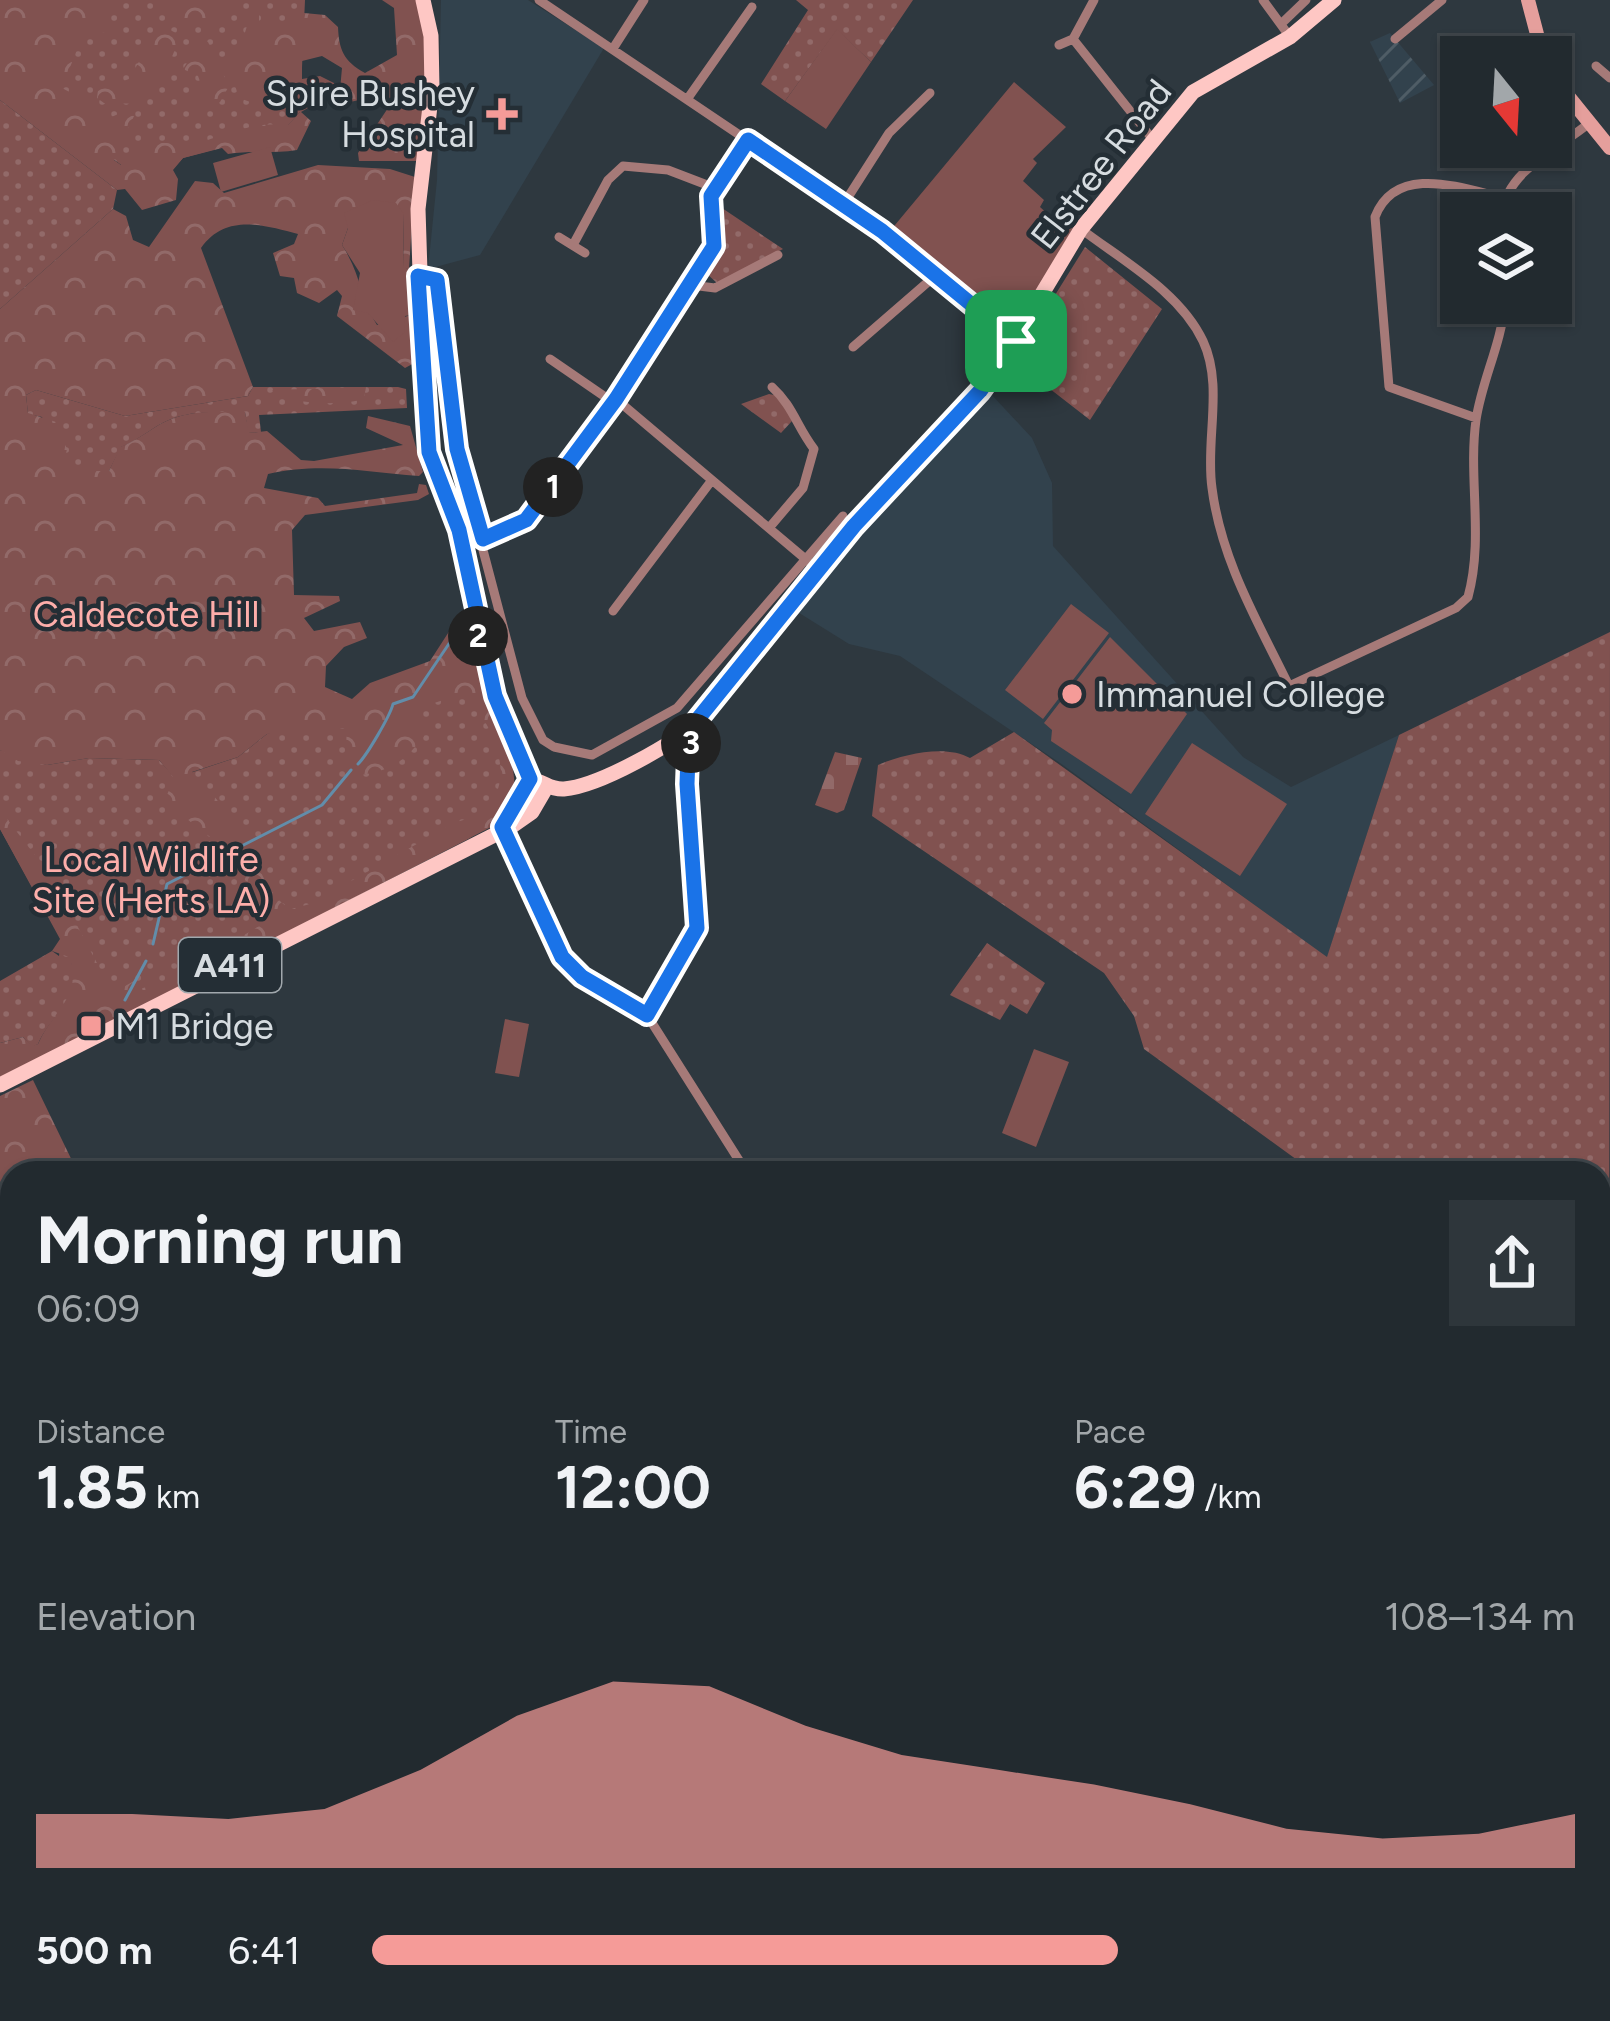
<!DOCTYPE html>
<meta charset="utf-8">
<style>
:root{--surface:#222a2f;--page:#2e363b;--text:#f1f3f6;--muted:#a2a7aa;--line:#3f464b;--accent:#f59b98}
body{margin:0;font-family:Figtree,sans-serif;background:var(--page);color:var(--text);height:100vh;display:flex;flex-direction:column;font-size:45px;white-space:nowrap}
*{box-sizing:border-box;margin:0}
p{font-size:39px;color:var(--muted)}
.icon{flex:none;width:66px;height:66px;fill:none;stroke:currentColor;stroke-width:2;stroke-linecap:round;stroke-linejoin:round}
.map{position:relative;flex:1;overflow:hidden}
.side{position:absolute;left:0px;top:1161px;width:1611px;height:861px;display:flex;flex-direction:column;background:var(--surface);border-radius:36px 36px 0 0;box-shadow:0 3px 9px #0004,0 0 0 3px var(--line)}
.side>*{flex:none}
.needle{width:78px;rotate:162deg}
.fabs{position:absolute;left:1440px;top:36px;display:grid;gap:24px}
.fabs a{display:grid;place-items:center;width:132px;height:132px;border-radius:0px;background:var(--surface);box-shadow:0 3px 9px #0004,0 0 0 3px var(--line);font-size:60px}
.pin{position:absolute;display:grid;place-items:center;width:102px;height:102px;color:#fff;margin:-51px;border-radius:24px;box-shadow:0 6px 18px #0006}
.km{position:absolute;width:60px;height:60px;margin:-30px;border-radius:50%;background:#222;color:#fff;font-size:33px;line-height:60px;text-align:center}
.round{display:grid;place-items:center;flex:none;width:126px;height:126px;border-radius:0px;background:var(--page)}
.summary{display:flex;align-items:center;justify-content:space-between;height:204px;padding:0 36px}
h1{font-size:66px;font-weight:700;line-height:90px}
.figures{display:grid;grid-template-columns:repeat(3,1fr);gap:18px;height:204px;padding:12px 36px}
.figures div{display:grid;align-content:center}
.figures b{font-size:60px;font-weight:700}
.figures small{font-size:33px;font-weight:400}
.figures p{font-size:33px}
.chart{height:336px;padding:24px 36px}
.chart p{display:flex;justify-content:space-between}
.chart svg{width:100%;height:216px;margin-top:12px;fill:var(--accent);opacity:.7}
ul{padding:0 36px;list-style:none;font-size:39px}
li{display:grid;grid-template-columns:192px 144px 1fr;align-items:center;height:90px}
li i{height:30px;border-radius:15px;background:var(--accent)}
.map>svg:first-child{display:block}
.built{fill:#32424d}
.industrial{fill:url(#industrial-furrows)}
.grass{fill:url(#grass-dots)}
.forest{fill:url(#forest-crowns);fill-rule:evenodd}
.cemetery{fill:url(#cemetery-stones)}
.garden{fill:#815250}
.water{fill:url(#water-waves)}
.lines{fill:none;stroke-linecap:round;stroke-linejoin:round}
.stream{stroke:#628daa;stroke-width:3}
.street{stroke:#a67a78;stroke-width:9}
.secondary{stroke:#e59f9c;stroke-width:14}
.primary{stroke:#fec7c4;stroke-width:15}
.highway{stroke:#f7f7f7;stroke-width:18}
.route-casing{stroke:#fff;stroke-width:24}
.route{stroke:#1a73e8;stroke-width:15}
.poi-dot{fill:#f59b98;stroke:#242e35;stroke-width:4.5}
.labels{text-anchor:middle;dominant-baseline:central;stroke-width:9;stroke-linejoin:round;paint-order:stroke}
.shield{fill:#242e35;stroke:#a1a8ad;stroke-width:3}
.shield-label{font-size:33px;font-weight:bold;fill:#d6dce0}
.poi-label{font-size:36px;fill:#d6dce0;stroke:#242e35;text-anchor:start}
.street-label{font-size:36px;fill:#d6dce0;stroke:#242e35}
.park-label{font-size:36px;fill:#fdaeaa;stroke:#242e35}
</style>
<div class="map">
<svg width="1610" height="2021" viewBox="0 0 1610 2021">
<defs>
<pattern id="industrial-furrows" width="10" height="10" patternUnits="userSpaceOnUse" patternTransform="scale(3)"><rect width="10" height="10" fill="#32424d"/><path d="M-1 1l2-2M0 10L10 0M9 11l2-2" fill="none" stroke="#4f5d66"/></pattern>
<pattern id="grass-dots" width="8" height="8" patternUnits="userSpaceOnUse" patternTransform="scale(3)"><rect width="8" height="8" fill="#815250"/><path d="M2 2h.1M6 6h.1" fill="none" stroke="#926a69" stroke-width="1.8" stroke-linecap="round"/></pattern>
<pattern id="forest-crowns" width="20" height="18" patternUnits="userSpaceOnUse" patternTransform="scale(3)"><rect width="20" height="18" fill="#815250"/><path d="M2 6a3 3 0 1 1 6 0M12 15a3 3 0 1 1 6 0" fill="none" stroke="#926a69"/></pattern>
<pattern id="cemetery-stones" width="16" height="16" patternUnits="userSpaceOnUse" patternTransform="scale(3)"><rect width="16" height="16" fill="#815250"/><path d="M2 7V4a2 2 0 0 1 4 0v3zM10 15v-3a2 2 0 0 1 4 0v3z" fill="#926a69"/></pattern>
<pattern id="water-waves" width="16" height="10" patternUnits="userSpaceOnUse" patternTransform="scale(3)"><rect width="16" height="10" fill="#628daa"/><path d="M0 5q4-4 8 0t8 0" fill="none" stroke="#567386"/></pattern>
</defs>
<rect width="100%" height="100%" fill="#2e383f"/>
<path class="built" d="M441,0H528L604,48L480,255L428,269L437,180Z
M990,393L1032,438L1052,483L1053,546L1243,757L1291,787L1399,735L1327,958L1060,763L900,656L849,644L796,611L833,562Z"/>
<path class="industrial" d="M1390,33L1434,85L1400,103L1370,42Z
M0,1843L12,1858V2010H137L146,2021H0Z"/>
<path class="grass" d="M90,0H305L300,112L283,131L183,158L164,179L144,182L46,109Z
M796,0H913L871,62L837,30L785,101L761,84L808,10Z
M0,100L117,190L113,209L0,309Z
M719,206L783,249L717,283L707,274L724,241Z
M1085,247L1162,309L1090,420L1014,361Z
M253,387H398L406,389L407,408L259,415L261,432L248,433L245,412C221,413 196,410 174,418C155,424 140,440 121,447L109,471L62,472L42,417L28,414L26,395L36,390L125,416L248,396Z
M769,394L779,396L792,421L781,433L741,404Z
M1610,632L1609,1381L1599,1379V1173H1315L1144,1049L1134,1016L1104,973L872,816L878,765C903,754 946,744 970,758L1014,732L1327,957L1399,735Z
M476,668L515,789L470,838L109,1023L71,962C85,996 50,1015 38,1044L32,1047L23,1037L0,1043V981L52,951L59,956L61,939L0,829V750L47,765L89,758L159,760L175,778L238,757L267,734Z
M987,943L1045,983L1027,1014L1010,1004L1000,1020L950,995Z
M0,1394L12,1398V1586L0,1604Z"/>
<path class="forest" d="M0,0H114L106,32L81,39L62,88L99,108L107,119L125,111L134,116L114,160L121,165L138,144C160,139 185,148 205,141C232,132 260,121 288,125L300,112V91L265,107L239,98L226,57L243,39L251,13L259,14V26L296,27L304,13L325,15L338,27C339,49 343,61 365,73L397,55L394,8L382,0H418L428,40L420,161H359L358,153L392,102L387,94L350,102L340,90L342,68L322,56L302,61V79L320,76L334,83L336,92L301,112L311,121L297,150C273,154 252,150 228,154L222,148L183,158L173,170L178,179L176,200L142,210L125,189L117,190L0,100Z
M167,0H228L226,22C208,32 190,25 173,16Z
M170,30L178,34C177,58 156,82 145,104L104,103L97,98L98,90L129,79L152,39Z
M201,41L208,42L229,86L220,102L195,111L188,99L202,87L198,76L183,69Z
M318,165L390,169L415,177L409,269L403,268L404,214L348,228L342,245C361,274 361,301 377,325L411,315L418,361L405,368L337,316L342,296L337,290L319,303L297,293L294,278L280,276L273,253L294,244L298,234C263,225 226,213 201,248L253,387L248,396L125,416L36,390L26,395L28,413L56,422L67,449L62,471H109L120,447C140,440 155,424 174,418C196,410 222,412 245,412L249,433L267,431L301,460L314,461L403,445L366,428L368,416L410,426L423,472L419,476C366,472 321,462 268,474L264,488L318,498L325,506L417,493L419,484L426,485L429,494L418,500L305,515L292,530L294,595L339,596L340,601L304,618L314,631L360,622L367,638L344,647L326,666L325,687L352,699L370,683L430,661L461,613L467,612C471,668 519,748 514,792C513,807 506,814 497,824L0,1080V1043L23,1037L32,1046L38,1044C52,1011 84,996 69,957L52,951L60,939L0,829V810L51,876L108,984L118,990L134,981L139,989L163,983L268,921L249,883L238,875L232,852C208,835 182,820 167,795L174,778L159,760L89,758L47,765L18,761L0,750V309L113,209L126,216L133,240L149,247L195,181L213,183L224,193ZM463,694C503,732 525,807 456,822L310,904L291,909C262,892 262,866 246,839C231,813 210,792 192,772L238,757L267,734L347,728L345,764L359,775C390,772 406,760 424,736L417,714L421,707Z
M366,387L364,399C341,406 290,405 272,390Z
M33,1080L78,1173H12V1199L0,1193V1096Z
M12,1654V1858L0,1843V1670Z
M137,2010H237L238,2021H146Z"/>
<path class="cemetery" d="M835,752L862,758L844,810L837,813L815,805Z"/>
<path class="garden" d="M837,29L871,62L826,129L785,101Z
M1014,82L1066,127L1033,159L1037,163L1023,181L1044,200L1040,207L1061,226L1067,221L1073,228L1013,331L890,231Z
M270,147L278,175L221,192L213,163Z
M373,200L396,203L404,214L403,267L409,269L411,315L405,316L404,333L393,342L368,313L353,310L360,273L342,245L348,228L344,213Z
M1071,604L1109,633L1043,719L1005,690Z
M1110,637L1187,714L1131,794L1051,741L1052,730L1044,723Z
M1192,743L1287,804L1240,876L1145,814Z
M505,1019L529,1024L519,1077L495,1073Z
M1034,1049L1069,1062L1036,1147L1002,1133Z"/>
<path class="water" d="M266,2010H1254L1259,2021H266Z"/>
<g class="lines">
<path class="stream" d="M358,764C367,755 390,716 393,704L413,697L463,623
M153,944L167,884L322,805L351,770
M125,1000L146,961"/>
<path class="street" d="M539,0L882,231L1016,341
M1263,0L1290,37
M1281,24L1306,0
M1073,39L1154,141
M1395,39L1442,0
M1059,45L1073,39L1094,0
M614,47L644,0
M1596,66L1610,78
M688,98L752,7
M843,205L889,133L930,93
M1503,213C1505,172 1559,148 1588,124
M1081,229C1123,261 1180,292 1203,341C1224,386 1205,441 1212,488C1221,560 1258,622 1289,686L1456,608L1468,597C1484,539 1468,478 1476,420C1482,380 1501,345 1505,303
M559,237L585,253
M573,245L608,180L623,166L668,170L715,188
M418,276L437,280L464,478L522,698L543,740L554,747L592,755L677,708L843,516
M691,285L715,288L778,255
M853,347L936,275
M550,359L614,403
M616,399L809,562
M1476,418L1389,387L1375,217C1396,163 1461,188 1504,198
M769,528L803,488L814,449C797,427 793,406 772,387
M463,545L504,533L526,520L614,403L714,246L711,196L748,140
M613,611L712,480
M502,827L562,957L582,977L647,1015L747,1173
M647,1015L697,928L689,730
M1502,2010L1517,2021"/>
<path class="secondary" d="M1528,0L1543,57
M1551,75L1610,148
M0,1640L12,1622"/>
<path class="primary" d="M423,0L431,36L432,89L418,209L425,431L436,477L459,530L495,696L530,780
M502,827L530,780C544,780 548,790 564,789C600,786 675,743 702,719L853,526L995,372L1081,229L1193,92L1290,37L1334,0
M0,1085L512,826L532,812L546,788"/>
<path class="highway" d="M0,1210L12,1215
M0,1236L12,1241
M0,1335L12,1339
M1599,1445L1610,1448
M1599,1469L1610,1472
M1599,1712L1610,1718"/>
</g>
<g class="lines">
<defs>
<path id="route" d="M748,140L882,231L1016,341L980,391L854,526L689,730L687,784L697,928L647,1015L582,977L562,957L502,827L530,779L495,696L459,530L429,452L418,276L437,280L457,449L483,539L526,520L616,399L714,246L711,196Z"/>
</defs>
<use href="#route" class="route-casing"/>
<use href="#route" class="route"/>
</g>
<g class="poi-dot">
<path d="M496 96h12v12h12v12h-12v12h-12v-12h-12v-12h12z"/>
<circle cx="1072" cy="694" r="12"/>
<rect x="79" y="1014" width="24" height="24" rx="6"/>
</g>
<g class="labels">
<rect class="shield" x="179" y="938" width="102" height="54" rx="9"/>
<g class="shield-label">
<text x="230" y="965">A411</text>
</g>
<g class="poi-label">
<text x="475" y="93" text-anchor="end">Spire Bushey<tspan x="475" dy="41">Hospital</tspan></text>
<text x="1096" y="694">Immanuel College</text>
<text x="115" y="1026">M1 Bridge</text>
</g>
<g class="street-label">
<text transform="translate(1101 164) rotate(-52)">Elstree Road</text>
</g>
<g class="park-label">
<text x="146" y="614">Caldecote Hill</text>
<text x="151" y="859">Local Wildlife<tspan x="151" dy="41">Site (Herts LA)</tspan></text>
</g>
</g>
</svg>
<div class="fabs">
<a><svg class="needle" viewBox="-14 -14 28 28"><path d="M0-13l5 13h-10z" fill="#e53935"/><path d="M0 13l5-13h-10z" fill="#a2a7aa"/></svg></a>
<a><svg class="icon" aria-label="layers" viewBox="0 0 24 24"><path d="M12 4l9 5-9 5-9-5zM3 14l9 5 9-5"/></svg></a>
</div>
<div class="pin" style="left:1016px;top:341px;background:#1e9e55"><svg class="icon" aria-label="arrive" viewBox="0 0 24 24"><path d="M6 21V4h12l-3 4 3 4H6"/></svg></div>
<b class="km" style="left:553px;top:487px">1</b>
<b class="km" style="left:478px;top:636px">2</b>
<b class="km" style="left:691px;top:743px">3</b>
<section class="side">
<div class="summary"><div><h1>Morning run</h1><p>06:09</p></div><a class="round"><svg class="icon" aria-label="share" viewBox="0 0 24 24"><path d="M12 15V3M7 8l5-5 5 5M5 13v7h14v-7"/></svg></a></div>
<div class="figures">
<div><p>Distance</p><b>1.85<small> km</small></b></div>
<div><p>Time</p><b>12:00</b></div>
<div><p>Pace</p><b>6:29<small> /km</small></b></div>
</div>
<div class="chart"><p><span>Elevation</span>108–134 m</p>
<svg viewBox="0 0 160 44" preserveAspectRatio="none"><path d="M0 44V33L10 33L20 34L30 32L40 24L50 13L60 6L70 7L80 15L90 21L100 24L110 27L120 31L130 36L140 38L150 37L160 33V44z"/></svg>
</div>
<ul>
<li><b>500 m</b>6:41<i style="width:62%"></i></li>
</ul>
</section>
</div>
